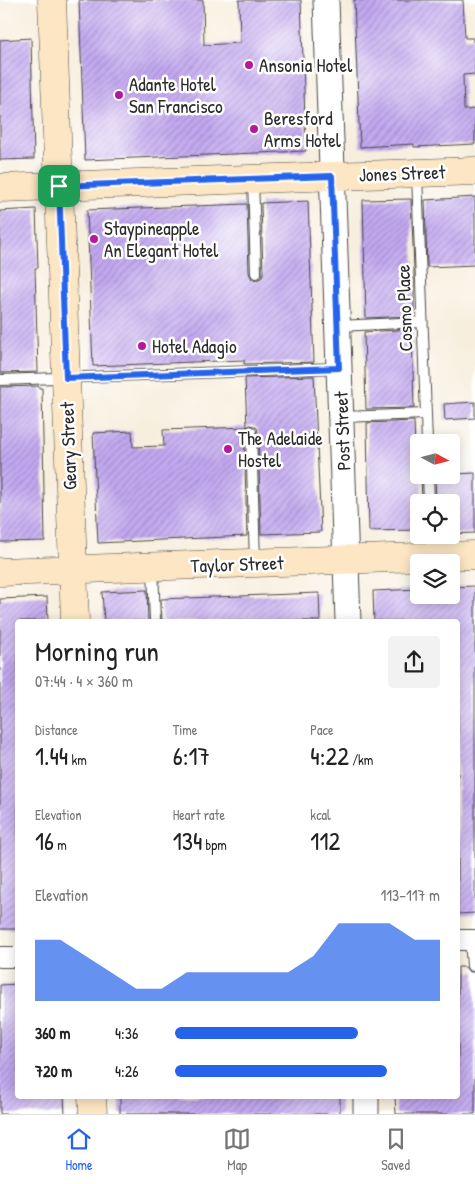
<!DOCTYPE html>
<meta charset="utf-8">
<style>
:root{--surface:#fff;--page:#f2f2f2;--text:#222;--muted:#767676;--line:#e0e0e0;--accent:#2563eb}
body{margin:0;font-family:"Patrick Hand",sans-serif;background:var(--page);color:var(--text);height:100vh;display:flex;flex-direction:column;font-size:19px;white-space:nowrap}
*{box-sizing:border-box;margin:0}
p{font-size:16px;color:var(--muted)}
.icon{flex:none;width:28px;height:28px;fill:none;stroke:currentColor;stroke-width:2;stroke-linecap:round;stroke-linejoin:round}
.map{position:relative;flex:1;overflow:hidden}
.panel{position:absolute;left:15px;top:619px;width:445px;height:480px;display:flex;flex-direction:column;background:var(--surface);border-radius:5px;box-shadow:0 2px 12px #0003}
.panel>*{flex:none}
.needle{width:32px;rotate:97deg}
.fabs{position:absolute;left:410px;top:434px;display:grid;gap:10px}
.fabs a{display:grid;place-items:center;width:50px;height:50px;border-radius:5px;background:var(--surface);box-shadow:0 2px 12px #0003;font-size:25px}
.pin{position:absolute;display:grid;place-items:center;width:42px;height:42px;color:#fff;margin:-21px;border-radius:10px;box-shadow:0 2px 8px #0006}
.round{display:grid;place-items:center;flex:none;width:52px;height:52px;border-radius:5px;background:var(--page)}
.summary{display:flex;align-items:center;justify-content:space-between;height:85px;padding:0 20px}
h1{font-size:28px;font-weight:600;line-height:38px}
.figures{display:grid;grid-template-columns:repeat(3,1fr);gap:8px;height:85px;padding:5px 20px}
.figures div{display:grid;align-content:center}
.figures b{font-size:25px;font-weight:600}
.figures small{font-size:14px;font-weight:400}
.figures p{font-size:14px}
.chart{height:140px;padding:10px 20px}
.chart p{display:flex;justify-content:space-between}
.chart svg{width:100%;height:90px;margin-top:5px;fill:var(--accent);opacity:.7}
ul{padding:0 20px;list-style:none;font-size:16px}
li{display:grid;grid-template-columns:80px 60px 1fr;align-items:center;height:38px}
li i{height:12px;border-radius:6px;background:var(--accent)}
.menu{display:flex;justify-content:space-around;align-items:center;height:70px;border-top:1px solid var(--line);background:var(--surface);font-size:14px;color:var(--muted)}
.menu a{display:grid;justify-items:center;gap:2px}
.menu .on{color:var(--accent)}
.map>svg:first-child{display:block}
.building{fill:url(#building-hatch)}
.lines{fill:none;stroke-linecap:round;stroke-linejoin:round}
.service-casing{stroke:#4a4846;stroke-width:12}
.minor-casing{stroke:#4a4846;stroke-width:22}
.tertiary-casing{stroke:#4a4846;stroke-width:27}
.secondary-casing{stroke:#4a4846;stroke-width:29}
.service{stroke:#fff;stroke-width:10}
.minor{stroke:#fff;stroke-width:20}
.tertiary{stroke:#fff;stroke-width:25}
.secondary{stroke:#fce6c4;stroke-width:28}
.route-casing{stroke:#fff;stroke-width:10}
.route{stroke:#2563eb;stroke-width:6}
.poi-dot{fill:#b5179e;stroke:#fff;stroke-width:2}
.labels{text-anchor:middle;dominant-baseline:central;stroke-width:5;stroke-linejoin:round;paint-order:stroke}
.poi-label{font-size:19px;fill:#2b2b2b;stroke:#fff;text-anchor:start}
.street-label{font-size:19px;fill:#2b2b2b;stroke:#fff}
</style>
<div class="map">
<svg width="475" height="1114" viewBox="0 0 475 1114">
<defs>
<pattern id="building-hatch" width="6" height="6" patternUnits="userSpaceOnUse" patternTransform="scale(1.25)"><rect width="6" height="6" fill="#c3a9f1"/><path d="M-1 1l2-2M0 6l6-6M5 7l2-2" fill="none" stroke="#9f8ac3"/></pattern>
</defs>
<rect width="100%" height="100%" fill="#fff"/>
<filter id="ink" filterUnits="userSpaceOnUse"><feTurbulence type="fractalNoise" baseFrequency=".02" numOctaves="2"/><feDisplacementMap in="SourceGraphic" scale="10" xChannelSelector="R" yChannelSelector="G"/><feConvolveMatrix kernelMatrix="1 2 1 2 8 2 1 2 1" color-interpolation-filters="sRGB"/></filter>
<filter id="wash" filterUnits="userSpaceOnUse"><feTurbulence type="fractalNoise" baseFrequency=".0096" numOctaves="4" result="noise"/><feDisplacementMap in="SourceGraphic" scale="20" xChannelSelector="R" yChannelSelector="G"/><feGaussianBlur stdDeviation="1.12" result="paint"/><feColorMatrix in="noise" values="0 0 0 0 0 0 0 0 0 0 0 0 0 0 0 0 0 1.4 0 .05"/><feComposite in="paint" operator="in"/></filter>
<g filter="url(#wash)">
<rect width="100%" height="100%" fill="#f7eedd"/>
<g id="blocks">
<path class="building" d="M79,0H203L204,45L240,43L239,0H301L306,151L85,160Z
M354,0H463L465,38H473V42H475V74L463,75L464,110L475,109V144L414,147V144L360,147Z
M31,38L34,159L0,160V40Z
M475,197V265L427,267L425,200Z
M411,199L414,268V311H411V316L366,318L363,200Z
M308,201L314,362L244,364V360L93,366L87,210L247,204L249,273L252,279L257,280L262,277L263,273L261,203Z
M36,209L38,268H35L38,372L0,373V211Z
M412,329L414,408L366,409L364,332Z
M314,376L321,532L261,534L258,432L257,428L254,426L250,425L247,427L245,378Z
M39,386V388H42L45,541L0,542V387Z
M475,402V418L445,420L444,404Z
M414,421L416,475H421L422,502H416L417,530L369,531L367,423Z
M247,427L244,432L247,536L98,543L93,433L132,431L133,447L164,446L163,430Z
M475,473V533L451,534V502H436L435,475Z
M475,586V913L458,914V621H374L373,591L419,589V595H451V587Z
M147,590L148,621H104L102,592Z
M319,593L320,621H162L161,599Z
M47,597L48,621H18V929H0V599Z
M458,967H465L469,972H475V1114H396L395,1096H458Z
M18,984V1096H64L65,1114H0V985Z
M120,1096H340V1114H120Z"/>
</g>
</g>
<g filter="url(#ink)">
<use href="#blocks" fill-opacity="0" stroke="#4a4846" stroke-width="1"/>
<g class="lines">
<defs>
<path id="service" d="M417,174L427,442
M253,179L256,273
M338,326L422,322
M0,380L338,368
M341,417L426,414
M251,432L255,562
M428,475L429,502
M430,535L431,555
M153,568L155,621
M470,940L472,966"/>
<path id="minor" d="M458,940H475
M0,957H18"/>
<path id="tertiary" d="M326,0L348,621
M366,1096V1114"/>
<path id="secondary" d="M52,0L75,621
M0,188L475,171
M0,572L475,555
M92,1096L93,1114"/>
</defs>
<use href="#service" class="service-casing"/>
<use href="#minor" class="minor-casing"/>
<use href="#tertiary" class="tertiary-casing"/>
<use href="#secondary" class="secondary-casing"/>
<use href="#service" class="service"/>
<use href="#minor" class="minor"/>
<use href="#tertiary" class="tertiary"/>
<use href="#secondary" class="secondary"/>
</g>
</g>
<g class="lines" filter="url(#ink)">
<defs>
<path id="route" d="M332,176L339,368L66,378L59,186Z"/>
</defs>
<use href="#route" class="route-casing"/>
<use href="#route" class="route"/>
</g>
<g class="poi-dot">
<circle cx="249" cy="65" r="5"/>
<circle cx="119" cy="95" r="5"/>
<circle cx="254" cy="129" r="5"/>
<circle cx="94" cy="239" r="5"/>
<circle cx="142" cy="346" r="5"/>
<circle cx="228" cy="449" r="5"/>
</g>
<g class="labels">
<g class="poi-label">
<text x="259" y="65">Ansonia Hotel</text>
<text x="129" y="84">Adante Hotel<tspan x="129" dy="22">San Francisco</tspan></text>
<text x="264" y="118">Beresford<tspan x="264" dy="22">Arms Hotel</tspan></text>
<text x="104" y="228">Staypineapple<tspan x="104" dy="22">An Elegant Hotel</tspan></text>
<text x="152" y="346">Hotel Adagio</text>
<text x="238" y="438">The Adelaide<tspan x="238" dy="22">Hostel</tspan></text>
</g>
<g class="street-label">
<text transform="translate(402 173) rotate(-2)">Jones Street</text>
<text transform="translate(404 308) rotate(-92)">Cosmo Place</text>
<text transform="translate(342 431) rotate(-92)">Post Street</text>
<text transform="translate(68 446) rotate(-92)">Geary Street</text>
<text transform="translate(237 564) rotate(-2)">Taylor Street</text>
</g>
</g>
</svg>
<div class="fabs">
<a><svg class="needle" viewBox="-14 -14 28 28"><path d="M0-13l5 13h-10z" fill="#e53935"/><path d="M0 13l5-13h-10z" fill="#767676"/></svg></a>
<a><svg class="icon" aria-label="locate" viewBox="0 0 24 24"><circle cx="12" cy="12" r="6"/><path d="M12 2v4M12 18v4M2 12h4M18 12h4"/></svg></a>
<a><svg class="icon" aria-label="layers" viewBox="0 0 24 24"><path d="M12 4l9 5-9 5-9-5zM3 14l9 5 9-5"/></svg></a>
</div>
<div class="pin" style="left:59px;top:186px;background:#1e9e55"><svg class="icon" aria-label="arrive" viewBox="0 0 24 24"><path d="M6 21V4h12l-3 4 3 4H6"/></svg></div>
<section class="panel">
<div class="summary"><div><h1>Morning run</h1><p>07:44 · 4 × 360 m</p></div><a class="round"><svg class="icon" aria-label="share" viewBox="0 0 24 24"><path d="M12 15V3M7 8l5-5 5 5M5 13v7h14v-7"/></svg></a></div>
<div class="figures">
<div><p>Distance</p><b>1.44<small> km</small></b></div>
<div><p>Time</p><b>6:17</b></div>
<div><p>Pace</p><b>4:22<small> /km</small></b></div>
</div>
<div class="figures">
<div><p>Elevation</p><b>16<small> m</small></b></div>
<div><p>Heart rate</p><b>134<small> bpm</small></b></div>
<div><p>kcal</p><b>112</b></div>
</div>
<div class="chart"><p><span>Elevation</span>113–117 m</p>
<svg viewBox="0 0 160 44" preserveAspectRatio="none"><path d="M0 44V14L10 14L20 22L30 30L40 38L50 38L60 30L70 30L80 30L90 30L100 30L110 22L120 6L130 6L140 6L150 14L160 14V44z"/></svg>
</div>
<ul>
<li><b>360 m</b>4:36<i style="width:69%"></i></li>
<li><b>720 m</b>4:26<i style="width:80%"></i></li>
</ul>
</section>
</div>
<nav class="menu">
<a class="on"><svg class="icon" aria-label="home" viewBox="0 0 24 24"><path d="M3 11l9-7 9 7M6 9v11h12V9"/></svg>Home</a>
<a><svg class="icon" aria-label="map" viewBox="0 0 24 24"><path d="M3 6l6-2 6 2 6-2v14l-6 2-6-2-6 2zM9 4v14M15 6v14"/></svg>Map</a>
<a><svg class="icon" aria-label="saved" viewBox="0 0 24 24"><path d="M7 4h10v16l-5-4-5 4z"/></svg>Saved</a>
</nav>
